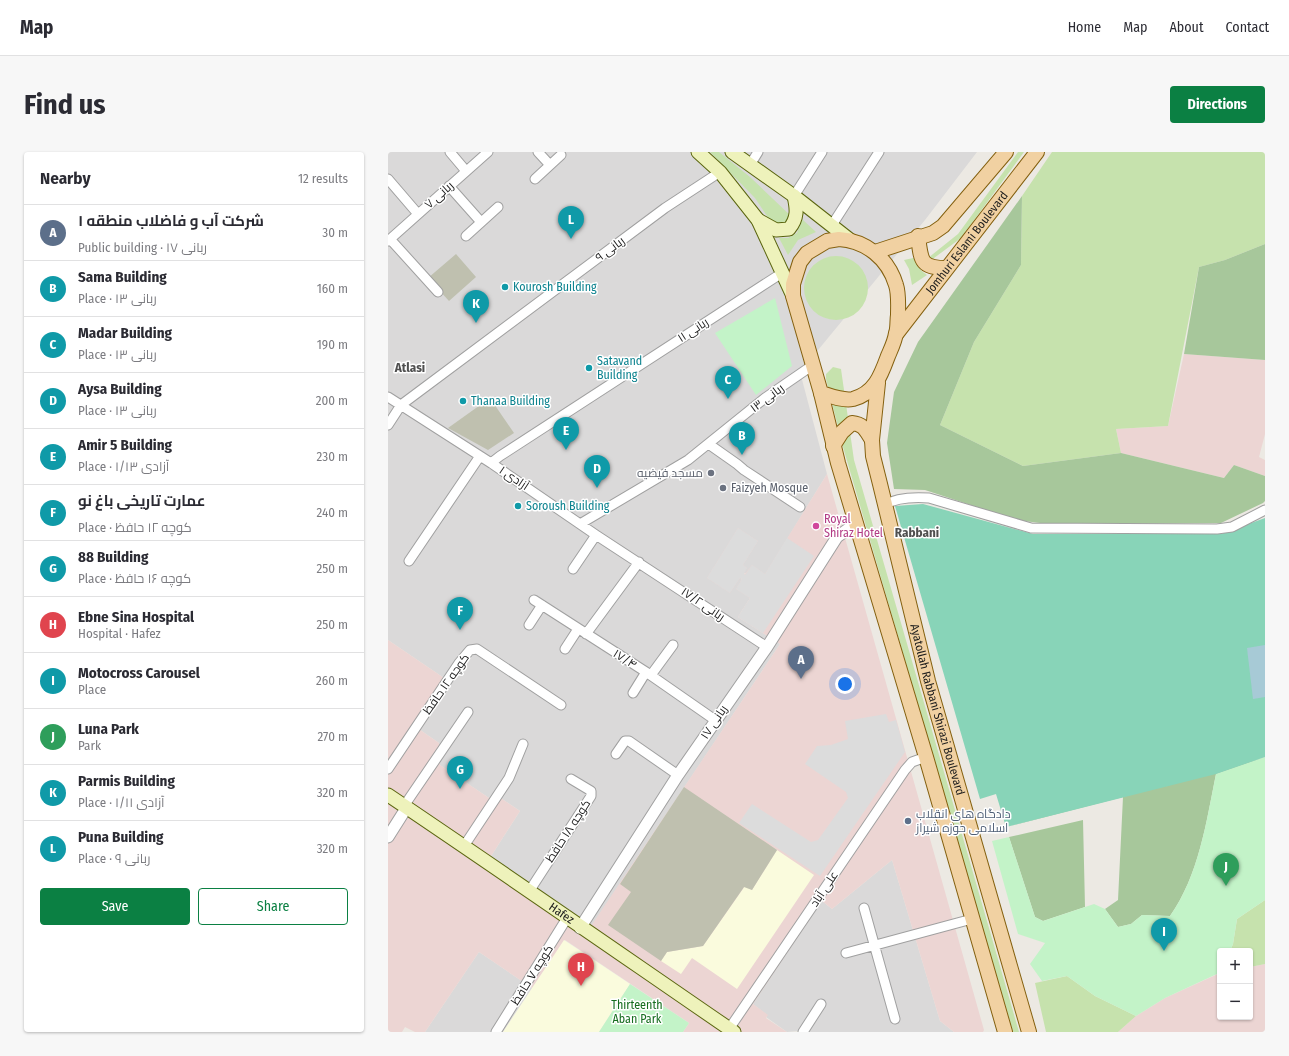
<!DOCTYPE html>
<meta charset="utf-8">
<style>
body{margin:0;font-family:"Fira Sans Condensed",Cairo,sans-serif;background:#f7f7f7;color:#2b2b33}
.controls{position:absolute;right:12px;bottom:12px;display:grid;overflow:hidden;border-radius:4px;box-shadow:0 1px 3px #0004}
.controls button{width:36px;height:36px;display:grid;place-items:center;padding:0;border:0;border-bottom:1px solid #e1e1e2;background:#fff;color:#2b2b33;font:20px sans-serif}
.you{position:absolute;left:457px;top:532px;width:14px;height:14px;margin:-10px;border:3px solid #fff;border-radius:50%;background:#1a73e8;box-shadow:0 0 0 6px #1a73e833}
.badge{display:grid;place-items:center;width:26px;height:26px;border-radius:50%;background:#0b8043;color:#fff;font-size:13px;font-weight:700}
.pin{position:absolute;translate:-50% -33px;filter:drop-shadow(0 1px 2px #0008)}
.pin::after{content:'';position:absolute;top:21px;width:14px;height:12px;background:inherit;clip-path:polygon(0 0,100% 0,50% 100%)}
.list{margin:0;padding:0;list-style:none}
h2{display:flex;justify-content:space-between;align-items:center;height:52px;margin:0;padding:0 16px;font-size:17px}
h2 small{font-size:13px;font-weight:400;color:#7c7c81}
.list li{display:grid;grid-template-columns:26px 1fr auto;gap:12px;align-items:center;box-sizing:border-box;height:56px;padding:0 16px;border-top:1px solid #e1e1e2}
.list b{display:block;font-size:15px;white-space:nowrap}
.list p{margin:0;font-size:13px;white-space:nowrap;color:#7c7c81}
.list em{font-size:13px;font-style:normal;color:#7c7c81}
.actions{display:flex;gap:8px;padding:12px 16px}
.actions a{flex:1;padding:9px 0;border:1px solid #0b8043;border-radius:4px;text-align:center;font-size:14px;color:#0b8043}
.actions .main{background:#0b8043;color:#fff}
.map{position:relative;flex:none;width:877px;height:880px;overflow:hidden;border-radius:4px}
header{display:flex;align-items:center;gap:24px;box-sizing:border-box;height:56px;padding:0 20px;background:#fff;border-bottom:1px solid #e1e1e2}
header strong{font-size:19px}
nav{display:flex;gap:22px;margin-inline-start:auto;font-size:14px}
.intro{display:flex;align-items:center;justify-content:space-between;box-sizing:border-box;height:96px;padding:0 24px}
h1{margin:0;font-size:28px}
.button{padding:10px 18px;border-radius:4px;background:#0b8043;color:#fff;font-size:14px;font-weight:700}
main{display:flex;gap:24px;padding:0 24px}
aside{flex:1;background:#fff;border-radius:4px;box-shadow:0 1px 3px #0004}
.map>svg:first-child{display:block}
</style>
<header>
<strong>Map</strong>
<nav><a>Home</a><a>Map</a><a>About</a><a>Contact</a></nav>
</header>
<div class="intro"><h1>Find us</h1><a class="button">Directions</a></div>
<main>
<aside>
<h2>Nearby<small>12 results</small></h2>
<ul class="list">
<li><span class="badge" style="background:#5c6f8a">A</span><div><b>شرکت آب و فاضلاب منطقه ۱</b><p>Public building · ربانی ۱۷</p></div><em>30 m</em></li>
<li><span class="badge" style="background:#0f9aa8">B</span><div><b>Sama Building</b><p>Place · ربانی ۱۳</p></div><em>160 m</em></li>
<li><span class="badge" style="background:#0f9aa8">C</span><div><b>Madar Building</b><p>Place · ربانی ۱۳</p></div><em>190 m</em></li>
<li><span class="badge" style="background:#0f9aa8">D</span><div><b>Aysa Building</b><p>Place · ربانی ۱۳</p></div><em>200 m</em></li>
<li><span class="badge" style="background:#0f9aa8">E</span><div><b>Amir 5 Building</b><p>Place · آزادی ۱/۱۳</p></div><em>230 m</em></li>
<li><span class="badge" style="background:#0f9aa8">F</span><div><b>عمارت تاریخی باغ نو</b><p>Place · کوچه ۱۲ حافظ</p></div><em>240 m</em></li>
<li><span class="badge" style="background:#0f9aa8">G</span><div><b>88 Building</b><p>Place · کوچه ۱۶ حافظ</p></div><em>250 m</em></li>
<li><span class="badge" style="background:#e0444e">H</span><div><b>Ebne Sina Hospital</b><p>Hospital · Hafez</p></div><em>250 m</em></li>
<li><span class="badge" style="background:#0f9aa8">I</span><div><b>Motocross Carousel</b><p>Place</p></div><em>260 m</em></li>
<li><span class="badge" style="background:#2e9e5b">J</span><div><b>Luna Park</b><p>Park</p></div><em>270 m</em></li>
<li><span class="badge" style="background:#0f9aa8">K</span><div><b>Parmis Building</b><p>Place · آزادی ۱/۱۱</p></div><em>320 m</em></li>
<li><span class="badge" style="background:#0f9aa8">L</span><div><b>Puna Building</b><p>Place · ربانی ۹</p></div><em>320 m</em></li>
</ul>
<div class="actions"><a class="main">Save</a><a>Share</a></div>
</aside>
<div class="map">
<svg width="877" height="880" viewBox="0 0 877 880">
<rect width="100%" height="100%" fill="#ece9e3"/>
<path fill="#dad9d9" d="M0 0H589L537 68 412 220 439 322 377 423 356 421 350 376 353 426 362 446 350 465 392 492 199 781 98 712 132 659 111 645 107 650 52 613 51 591 25 573 56 526 0 488Z
M504 708 552 869 566 880H422L420 878 399 880 378 865 379 863 365 852 434 749 444 757Z
M91 800 144 836 115 880H37Z"/>
<path fill="#ecd5d3" d="M796 202 877 208V282L871 305 877 308V324L846 313 836 326 733 301 728 277 780 274Z
M439 322 596 878 595 880H566L552 869 504 708 444 757 434 749 365 852 380 863 378 866 399 880H295L301 871 177 788 144 836 91 800 37 880H27L17 875 14 880H0V488L56 526 25 573 51 591 52 613 107 650 111 645 132 659 98 712 199 780 392 492 350 465 362 446 348 437 354 427 352 426 342 441 319 426 350 376 370 389 355 413 359 416 356 421 357 422 364 413 377 422Z
M877 812V880H730L748 864 777 846 832 821V865H862V815Z"/>
<path fill="#fafbdd" d="M389 698 426 723 349 837 304 806 293 822 273 809 279 800 315 794 357 734 364 738Z
M176 788 242 832 211 880H115Z"/>
<path fill="#bfc0af" d="M68 102 88 125 61 149 40 126Z
M102 246 126 281 100 298 60 276Z
M296 635 389 698 364 738 356 735 315 794 279 800 273 809 220 773 243 740 232 732Z"/>
<path fill="#c6e2ad" d="M322 0H331L362 25 404 65 401 71 393 74 383 70 367 46Z
M630 0H636L573 86 542 109 540 106 570 82Z
M664 0H877V92L837 108 811 115 780 274 728 277 733 301 635 314 552 273 586 190 633 113 634 44Z
M414 67 428 80 410 88 400 103 391 86H400L409 81Z
M416 136a32 32 0 1 1 64 0a32 32 0 1 1-64 0Z
M530 105C529 114 531 118 539 123L524 133 521 117 516 108Z
M445 215 453 217 466 308 631 880H625L455 295 438 227V222Z
M877 748V812L862 815V799H842L845 792 849 767Z
M679 824 707 844 748 864 730 880H658L647 831Z"/>
<path fill="#a7c79b" d="M634 44 633 113 586 190 552 273 635 314 733 301 836 326 846 313 877 324V349L875 351 833 371 660 372 628 368 537 338 506 337 499 291 506 240 530 190Z
M877 92V208L796 202 811 115 837 108Z
M875 606 828 622C818 671 811 723 782 764L754 763 743 772 730 775 717 757 730 748 735 645 618 675Z
M695 668 697 755 655 769 647 765 621 685Z"/>
<path fill="#c3f3c8" d="M387 146 404 214 368 243 327 181Z
M877 605V748L849 767 845 792 842 799H832L831 821 777 846 748 864 707 844 679 824 654 829 642 812 657 791 630 782 604 689 621 685 647 765 655 769 706 752 717 757 730 775 743 772 754 763 782 764C811 723 818 671 828 622Z
M242 832 301 871 295 880H211Z"/>
<path fill="#88d4b8" d="M535 352 645 382H833L877 366V605L828 622 618 675 608 642 592 647 507 354Z"/>
<path fill="#dcdcdc" d="M350 376 370 389 355 413 359 416 356 421 357 423 364 413 377 422 399 386 426 404 375 481 350 465 362 446 348 437 354 427 352 426 342 441 319 426Z
M498 562 501 570 508 568 517 600 432 724 351 671 364 652 423 690 430 688 460 646 458 640 417 612 429 594 443 593 460 587 457 569Z"/>
<path fill="#a7cad6" d="M877 493V545L865 547 859 496Z"/>
<g fill="none" stroke-linecap="round" stroke-linejoin="round">
<defs>
<path id="minor" d="M62 0 78 19
M150 0 162 13
M362 13 370 0
M0 27 30 62
M147 27 173 3
M61 34 93 70
M406 44 434 0
M444 73 491 0
M78 84 110 55
M2 87 50 140
M0 89 100 0
M0 245 103 311 208 383 379 495
M0 273 13 253 277 56 332 20
M322 293 349 312 356 318 412 355
M103 311 112 304 394 121
M497 353C509 345 526 345 541 346L643 376 829 377 844 375 877 358
M192 372 300 308 377 246 425 213
M21 409 92 304
M185 417 208 383
M146 448 258 520 327 568
M141 473 154 453
M198 482 251 410
M177 497 190 477
M263 523 285 493
M245 541 258 520
M228 602 237 589H241L290 623
M0 617 71 511 82 498 89 497 173 553
M16 654 80 560
M76 694 121 626 135 592
M142 738 203 644V639L183 627
M476 756 507 867
M458 801 584 767
M341 877 517 618 524 610 538 605
M108 880 179 766
M415 880 433 852"/>
<path id="tertiary" d="M0 685 19 655
M192 776 290 623 379 495 449 385 467 372"/>
<g id="secondary">
<path d="M310 0 332 20 370 68 405 144"/>
<path d="M344 0 406 44 462 88"/>
<path d="M370 68 388 78 401 77C410 66 409 57 406 44"/>
<path id="s1" d="M0 643C116 721 231 801 346 880"/>
</g>
<g id="primary">
<path d="M530 84C533 108 532 116 558 116"/>
<path d="M451 87C478 89 500 106 508 133 511 142 510 154 510 163 509 169 510 176 508 181 507 189 503 197 500 204 493 223 487 241 465 247 455 249 443 244 433 241L405 144V132L412 110 419 101 439 89Z"/>
<path d="M487 100 545 81 555 74 618 0"/>
<path id="s2" d="M509 181 649 0"/>
<path id="s3" d="M490 231 484 288 485 304 492 332 540 529 641 880"/>
<path d="M433 241 450 311 538 605 617 880"/>
<path d="M445 294 454 280 464 271C476 272 478 279 484 288"/>
</g>
</defs>
<use href="#minor" stroke="#a0a0a0" stroke-width="11"/>
<use href="#tertiary" stroke="#a0a0a0" stroke-width="13"/>
<use href="#secondary" stroke="#5b6610" stroke-width="15"/>
<use href="#primary" stroke="#84600f" stroke-width="16"/>
<use href="#minor" stroke="#fff" stroke-width="9"/>
<use href="#tertiary" stroke="#fff" stroke-width="11"/>
<use href="#secondary" stroke="#eef2bb" stroke-width="13"/>
<use href="#primary" stroke="#f1d1a2" stroke-width="14"/>
</g>
<g fill="#0f9aa8" stroke="#fff" stroke-width="1.5">
<circle cx="117" cy="135" r="4"/>
<circle cx="201" cy="216" r="4"/>
<circle cx="75" cy="249" r="4"/>
<circle cx="130" cy="354" r="4"/>
</g>
<g fill="#6b7280" stroke="#fff" stroke-width="1.5">
<circle cx="323" cy="321" r="4"/>
<circle cx="335" cy="336" r="4"/>
</g>
<circle fill="#d1479c" stroke="#fff" stroke-width="1.5" cx="428" cy="374" r="4"/>
<circle fill="#5c6f8a" stroke="#fff" stroke-width="1.5" cx="520" cy="669" r="4"/>
<g text-anchor="middle" dominant-baseline="central" stroke-width="3" stroke-linejoin="round" paint-order="stroke">
<g font-size="12" fill="#1c1c1c" stroke="#fff">
<text transform="translate(51 43) rotate(-42)">ربانی ۷</text>
<text stroke="none"><textPath href="#s2" startOffset="114">Jomhuri Eslami Boulevard</textPath></text>
<text transform="translate(222 97) rotate(-37)">ربانی ۹</text>
<text transform="translate(305 178) rotate(-33)">ربانی ۱۱</text>
<text transform="translate(379 246) rotate(-37)">ربانی ۱۳</text>
<text transform="translate(126 326) rotate(34)">آزادی ۱</text>
<text transform="translate(315 452) rotate(34)">ربانی ۱۷/۲</text>
<text transform="translate(237 507) rotate(32)">۱۷/۴</text>
<text transform="translate(58 532) rotate(-55)">کوچه ۱۲ حافظ</text>
<text stroke="none"><textPath href="#s3" startOffset="335">Ayatollah Rabbani Shirazi Boulevard</textPath></text>
<text transform="translate(326 570) rotate(-56)">ربانی ۱۷</text>
<text transform="translate(180 679) rotate(-57)">کوچه ۱۸ حافظ</text>
<text transform="translate(436 737) rotate(-56)">علی آباد</text>
<text stroke="none"><textPath href="#s1" startOffset="210">Hafez</textPath></text>
<text transform="translate(144 823) rotate(-58)">کوچه ۷ حافظ</text>
</g>
<g font-size="12" fill="#0d838f" stroke="#fff" text-anchor="start">
<text x="125" y="135">Kourosh Building</text>
<text x="209" y="209">Satavand<tspan x="209" dy="14">Building</tspan></text>
<text x="83" y="249">Thanaa Building</text>
<text x="138" y="354">Soroush Building</text>
</g>
<g font-size="12" fill="#5b616d" stroke="#fff" text-anchor="end">
<text x="315" y="321">مسجد فیضیه</text>
<text x="343" y="336" text-anchor="start">Faizyeh Mosque</text>
</g>
<g font-size="12" fill="#b23c85" stroke="#fff" text-anchor="start">
<text x="436" y="367">Royal<tspan x="436" dy="14">Shiraz Hotel</tspan></text>
</g>
<g font-size="12" fill="#4e5e75" stroke="#fff" text-anchor="start">
<text x="528" y="662">دادگاه های انقلاب<tspan x="528" dy="14">اسلامی حوزه شیراز</tspan></text>
</g>
<g font-size="12" fill="#166d1f" stroke="#fff">
<text x="249" y="853">Thirteenth<tspan x="249" dy="14">Aban Park</tspan></text>
</g>
<g font-size="13" font-weight="bold" fill="#4f4f4f" stroke="#fff">
<text x="22" y="215">Atlasi</text>
<text x="529" y="380">Rabbani</text>
</g>
</g>
</svg>
<div class="controls">
<button>+</button>
<button>−</button>
</div>
<div class="you"></div>
<div class="pin badge" style="left:413px;top:527px;background:#5c6f8a">A</div>
<div class="pin badge" style="left:354px;top:303px;background:#0f9aa8">B</div>
<div class="pin badge" style="left:340px;top:247px;background:#0f9aa8">C</div>
<div class="pin badge" style="left:209px;top:336px;background:#0f9aa8">D</div>
<div class="pin badge" style="left:178px;top:298px;background:#0f9aa8">E</div>
<div class="pin badge" style="left:72px;top:478px;background:#0f9aa8">F</div>
<div class="pin badge" style="left:72px;top:637px;background:#0f9aa8">G</div>
<div class="pin badge" style="left:193px;top:834px;background:#e0444e">H</div>
<div class="pin badge" style="left:776px;top:799px;background:#0f9aa8">I</div>
<div class="pin badge" style="left:838px;top:734px;background:#2e9e5b">J</div>
<div class="pin badge" style="left:88px;top:171px;background:#0f9aa8">K</div>
<div class="pin badge" style="left:183px;top:87px;background:#0f9aa8">L</div>
</div>
</main>
